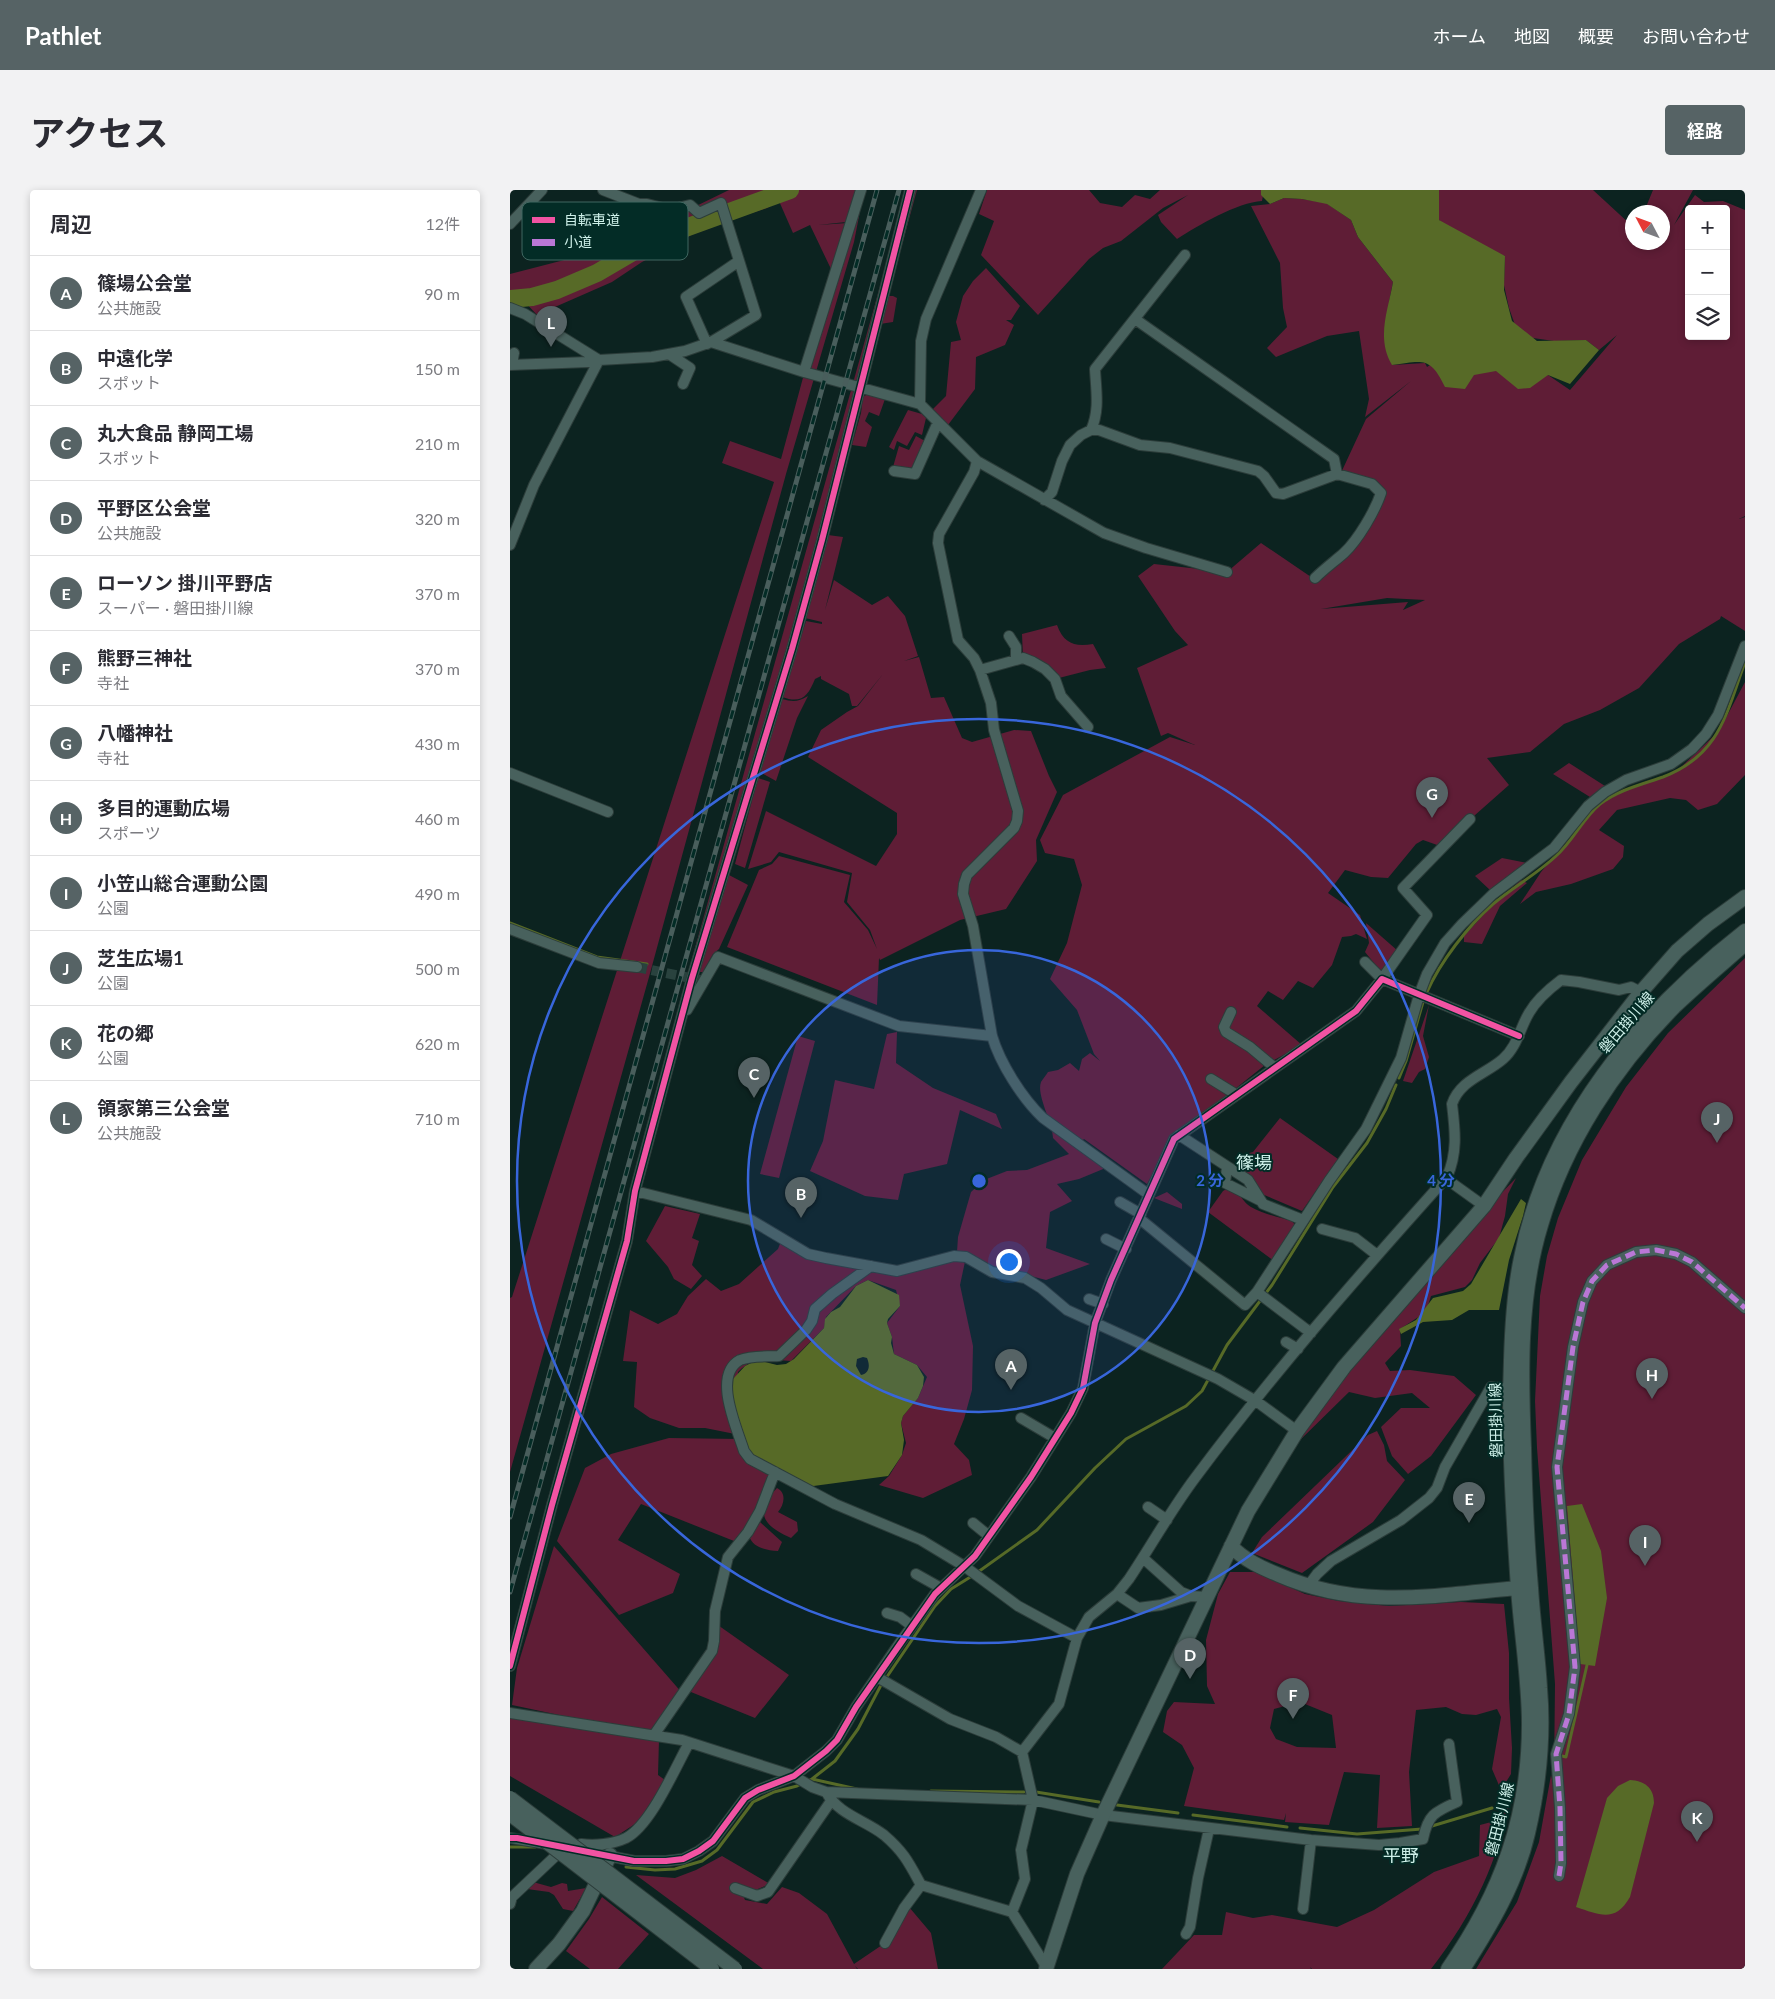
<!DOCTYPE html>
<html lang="ja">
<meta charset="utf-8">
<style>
body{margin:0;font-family:Lato,"Noto Sans JP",sans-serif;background:#f2f2f3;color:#2b2b33}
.controls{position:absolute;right:15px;top:15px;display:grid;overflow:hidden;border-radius:5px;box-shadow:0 2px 8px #0003}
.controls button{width:45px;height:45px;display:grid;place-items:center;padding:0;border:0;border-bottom:1px solid #e1e1e2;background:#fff;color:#2b2b33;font:25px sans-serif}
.compass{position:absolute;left:1115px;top:15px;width:45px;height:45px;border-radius:50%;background:#fff;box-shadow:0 2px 8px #0003;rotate:311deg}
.you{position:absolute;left:498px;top:1071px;width:18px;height:18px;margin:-12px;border:4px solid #fff;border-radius:50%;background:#1a73e8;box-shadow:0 0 0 8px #1a73e833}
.badge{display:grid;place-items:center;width:32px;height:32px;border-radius:50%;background:#566365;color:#fff;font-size:16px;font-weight:700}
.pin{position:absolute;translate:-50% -41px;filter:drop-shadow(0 1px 2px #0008)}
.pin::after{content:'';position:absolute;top:26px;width:18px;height:15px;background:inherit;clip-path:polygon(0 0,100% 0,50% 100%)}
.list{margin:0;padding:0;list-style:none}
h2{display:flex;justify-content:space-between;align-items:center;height:65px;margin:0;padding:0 20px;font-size:21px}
h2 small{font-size:16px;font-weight:400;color:#7c7c81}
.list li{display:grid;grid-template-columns:32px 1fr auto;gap:15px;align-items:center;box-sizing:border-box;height:75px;padding:0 20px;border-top:1px solid #e1e1e2}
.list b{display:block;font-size:19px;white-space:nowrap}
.list p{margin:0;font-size:16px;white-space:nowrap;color:#7c7c81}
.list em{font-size:16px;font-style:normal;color:#7c7c81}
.icon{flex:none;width:28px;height:28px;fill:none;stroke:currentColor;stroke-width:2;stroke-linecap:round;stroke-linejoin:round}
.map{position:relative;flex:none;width:1235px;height:1779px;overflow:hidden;border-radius:5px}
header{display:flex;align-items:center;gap:30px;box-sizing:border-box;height:70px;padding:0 25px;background:#566365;color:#fff}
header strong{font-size:24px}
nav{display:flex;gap:28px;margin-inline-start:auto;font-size:18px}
.intro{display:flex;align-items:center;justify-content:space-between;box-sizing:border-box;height:120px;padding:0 30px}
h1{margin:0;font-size:35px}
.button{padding:12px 22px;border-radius:5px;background:#566365;color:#fff;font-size:18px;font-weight:700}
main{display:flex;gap:30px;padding:0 30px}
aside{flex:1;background:#fff;border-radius:5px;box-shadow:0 2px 8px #0003}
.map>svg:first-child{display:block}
</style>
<header>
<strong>Pathlet</strong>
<nav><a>ホーム</a><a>地図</a><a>概要</a><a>お問い合わせ</a></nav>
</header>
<div class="intro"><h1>アクセス</h1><a class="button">経路</a></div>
<main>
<aside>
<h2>周辺<small>12件</small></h2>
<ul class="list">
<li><span class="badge">A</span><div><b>篠場公会堂</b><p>公共施設</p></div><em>90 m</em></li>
<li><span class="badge">B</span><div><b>中遠化学</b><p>スポット</p></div><em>150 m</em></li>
<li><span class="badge">C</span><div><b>丸大食品 静岡工場</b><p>スポット</p></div><em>210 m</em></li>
<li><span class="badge">D</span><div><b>平野区公会堂</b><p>公共施設</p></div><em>320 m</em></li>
<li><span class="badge">E</span><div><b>ローソン 掛川平野店</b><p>スーパー · 磐田掛川線</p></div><em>370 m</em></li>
<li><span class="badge">F</span><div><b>熊野三神社</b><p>寺社</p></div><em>370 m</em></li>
<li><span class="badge">G</span><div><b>八幡神社</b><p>寺社</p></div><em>430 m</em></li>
<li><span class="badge">H</span><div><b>多目的運動広場</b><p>スポーツ</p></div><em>460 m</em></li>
<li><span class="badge">I</span><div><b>小笠山総合運動公園</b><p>公園</p></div><em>490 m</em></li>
<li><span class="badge">J</span><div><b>芝生広場1</b><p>公園</p></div><em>500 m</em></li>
<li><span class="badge">K</span><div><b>花の郷</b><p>公園</p></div><em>620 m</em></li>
<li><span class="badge">L</span><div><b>領家第三公会堂</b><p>公共施設</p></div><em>710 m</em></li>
</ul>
</aside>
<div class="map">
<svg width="1235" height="1779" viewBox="0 0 1235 1779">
<rect width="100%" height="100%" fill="#0c2320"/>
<path fill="#5f1d36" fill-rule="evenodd" d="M219 0H349L336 32 308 35 338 33 321 79 300 35 283 43 269 11 257 18 191 39 161 57 132 72 102 92 29 124 27 125 16 113 0 114V84L62 68 93 43 115 21 125 40 180 19Z
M397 0H407L378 106H383L387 108 383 132 370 134 294 409 221 652 178 783Z
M477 0H579L590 13 612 17 625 5 640 9 650 0H754L752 11C728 12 687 36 667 49L651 32 648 25 678 5 653 18 611 51 593 58 579 69 528 125 471 65 484 31 469 24Z
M929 0H1083L1121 35 1122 34V52H1152L1153 41H1160L1153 39 1152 22H1132L1136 17 1143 0H1183L1164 35 1185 5 1194 12 1213 11 1235 20V326L1229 329 1235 327V441L1211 426 1210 429 1169 454 1129 498 1090 520 1054 534 1020 562 977 568 999 595 930 656 913 650 906 654 878 688 861 687 835 680 818 703 850 725 857 749 846 744 841 746 832 747 822 775 803 798 788 791 773 810 758 801 747 816 792 855 755 875 662 949 637 994 574 949 569 954 598 977 569 989 547 994 562 1011 540 1022 536 1058 580 1074 536 1090 485 1077 447 1062 448 1047 461 1002 474 990 497 981 517 980 559 964 543 948C543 933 526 905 531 892 533 889 536 885 538 882L548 880 560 873 569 881 572 869 580 863 590 871 584 864 567 820 540 789 557 753 572 695 564 669 535 663 530 650 553 605 660 547 685 555 658 543 651 546 627 478 678 455 665 441 628 386 644 374 717 382 751 353 804 389 836 360 871 303 830 285 856 229 901 191 855 227 859 209 849 141 817 146 766 167 757 158 777 137 773 118 770 73 741 16 760 14 774 8 792 9 816 13 841 30 848 47 883 92 879 112 882 175 915 173 917 177 920 175 1038 185 1060 200 1107 145 1089 160 1076 150 1044 151 1009 146 999 118 994 95 995 66 957 55 929 30ZM1179 19H1216V146H1179ZM877 408 915 410 893 420 898 412 811 419Z
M352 11 344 52 276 284 139 787 0 1282V1108L2 1107 264 292 212 273 220 251 271 269 294 184Z
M476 78 510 116 501 130H496L504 135 495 155 466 167 465 199 435 239 419 223 436 206 441 152 451 150 446 132 453 106 463 91Z
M359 203 375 209 369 226 359 222 355 231 362 237 356 257 342 255 351 223 353 207Z
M398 220 412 224 416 228 412 245 405 242 397 256 387 251 384 260 379 257Z
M406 246 415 251 403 282 383 277 389 256 399 260Z
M318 345 333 347 315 420 324 390 362 415 378 406 395 426 408 466 394 471 409 467 421 508 434 507 452 548 462 552 504 540 521 541 539 586 547 602 526 650 527 671 496 719 450 730 370 770 369 768 367 815 217 757 249 680 262 674 269 666 340 685 334 712 358 740 367 759 360 740 337 712 342 683 269 662 261 672 238 679 256 621 366 676 387 644V623L298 567 311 540 337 522 348 516 373 484 347 516H342L339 504 311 489V486L305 489C298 506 292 514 272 507L296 431 312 434V432L295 428Z
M547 435C554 454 565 457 583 454L596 478 580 480 545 489 513 468 512 444Z
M1235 492V585L1207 614 1188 620 1176 610 1160 608 1107 620 1089 640 1114 656 1113 667 1103 679 1061 694 1026 702 1010 714 1031 682 1090 614 1110 603 1168 580 1209 541Z
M298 506 287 528 266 591 250 582 272 509C283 512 288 512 298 506Z
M1059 573 1095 596 1080 607 1043 584Z
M248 588 260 592 235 678 225 674Z
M992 668 1017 673 980 700 965 686Z
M219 685 238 695 209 759 203 764 193 782H188Z
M1011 690 1017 693 990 716 972 754 954 752V746L977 721Z
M856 733 888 761 872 783 855 762 859 753Z
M1235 768V1779H966L1007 1712 1029 1652 1041 1585 1042 1589 1044 1581 1045 1494 1027 1258 1025 1211 1030 1106 1037 1066 1048 1028 1072 970 1116 897 1158 843Z
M919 815 913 846 919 867 915 879 909 882 902 893 893 891Z
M387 842 386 873 423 898 486 924 492 939 450 920 437 974 394 984 388 1010 355 1006 300 981 313 951 325 890 364 899 377 844Z
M288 846 305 851 269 988 250 984Z
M770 928 828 969 792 1021 740 999 730 971 732 965 743 962Z
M1006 988 998 1004 995 1026 989 1048 970 1073 962 1090 955 1097 921 1106 916 1122 890 1139 891 1156 875 1173 880 1181 900 1180 944 1186 966 1205 921 1266 898 1284 882 1266 871 1237 891 1218H920L902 1203 865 1208 839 1202 785 1255 828 1194 969 1033 985 1010Z
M718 998C730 1000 731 1011 741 1017 753 1024 769 1027 782 1031L785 1035 764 1071 698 1022 713 1001Z
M657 1002 672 1014V1019L644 1008Z
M155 1016 190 1024 182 1048 189 1051 182 1075 192 1086 181 1099 164 1089 158 1077 136 1051Z
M271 1051 298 1065 370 1079 456 1067 450 1095 463 1156 462 1200 454 1229 444 1254 459 1270 462 1285 413 1308 369 1295 379 1286 392 1265 396 1253 391 1233 393 1226 408 1208 417 1187 407 1175 384 1164 382 1147 377 1133 390 1116 386 1100 358 1090 346 1096 316 1127 314 1138 281 1171C258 1170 245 1165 228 1182L225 1244 195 1238H169L140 1228 124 1217 127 1172 113 1171 120 1120 148 1134 167 1124 178 1106 196 1089 211 1101 229 1094 268 1059Z
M867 1241 874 1255 877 1271 895 1290 863 1332 792 1383 742 1363 752 1347 858 1245Z
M159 1248 230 1249 261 1280 244 1331 224 1351 131 1314 108 1350 170 1384 163 1403 109 1425 47 1351 75 1278 101 1264Z
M267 1298C277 1303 274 1315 268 1322L287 1332 288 1341 281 1348C254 1336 243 1323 267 1298Z
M250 1332 272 1352 268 1361C256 1360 243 1358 239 1346Z
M44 1356 173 1504 148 1546 2 1515 7 1478Z
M720 1382H746L795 1404 829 1411 879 1416 951 1412 994 1414 999 1463V1508L1002 1558 1001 1584 991 1600 982 1579 991 1527 987 1519 966 1525 952 1524 936 1517 906 1520 899 1582 902 1636 867 1638 870 1585 834 1582 819 1635 775 1632 776 1623 774 1630 674 1616 684 1578 672 1555 653 1542 657 1521 664 1512 705 1514 697 1496 696 1450 708 1404ZM790 1512 822 1525 826 1558 787 1557 766 1549 760 1538 764 1519Z
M205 1433 279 1485 245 1528 176 1500 201 1461Z
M0 1528 149 1550 148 1585 155 1590 128 1632 105 1647 0 1586Z
M1002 1601C988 1672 965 1722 921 1779H802L800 1777 801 1779H652L684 1745H712L716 1722 743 1728 762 1725 827 1737 864 1720 924 1682 969 1666 970 1635 985 1631Z
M212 1666 260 1694 233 1705 235 1710 257 1714 272 1697 289 1703 317 1724 344 1774 375 1753 399 1717 421 1743 428 1779H348L345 1776 347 1779H253L126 1685 165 1688 186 1680Z
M23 1692 41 1697 52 1693 57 1694 58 1701 76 1698 63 1721 53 1719 44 1705 39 1702 17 1699Z
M92 1707 139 1744 108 1779H80L56 1761 79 1729Z"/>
<path fill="#576a27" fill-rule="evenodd" d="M751 0H929V30L995 66 994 100 1002 131 1027 151 1076 150 1089 160 1060 194 1038 185 1020 198 1008 199 986 181 964 185 955 199 935 197C920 166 913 171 882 175 866 148 878 121 883 92L848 47 841 30 817 14 792 9 774 8 760 14 751 5Z
M1011 1009 1016 1013 1013 1026 999 1070 989 1120H959L942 1130 913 1132 891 1144 889 1139 906 1130 923 1108 953 1101 961 1094Z
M358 1090 389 1105 390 1116 378 1129 377 1133 382 1147 381 1153 384 1164 407 1175 414 1187 413 1196 408 1208 393 1226 391 1233 394 1250 392 1265 378 1286 296 1297 244 1268 235 1258 222 1204 223 1189 235 1176 247 1170 267 1175 276 1174 284 1169 314 1138 315 1129 321 1122 330 1117 346 1096ZM353 1167 357 1168C360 1175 360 1183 351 1185L346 1176 347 1169Z
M1072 1314 1091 1361 1097 1408 1085 1476 1070 1474 1057 1316Z
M1120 1590C1134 1591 1144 1597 1144 1613L1120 1707C1105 1733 1090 1725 1066 1717L1097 1608 1108 1596Z"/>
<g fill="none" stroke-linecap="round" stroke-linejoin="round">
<path stroke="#576a27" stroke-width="3" d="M0 733 87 767 137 774
M917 802C930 772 958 736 983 714 1003 697 1027 684 1046 666 1063 651 1073 628 1090 614 1108 600 1133 594 1153 587 1210 565 1216 524 1235 472
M889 888 896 871 913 812
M468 1382 527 1340 585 1278 616 1249 676 1216 692 1201 717 1155 762 1095 823 997 857 953 876 919 886 895
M1052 1566 1056 1567 1077 1475
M302 1589 347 1599
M421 1601 514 1602
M526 1602 589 1612
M607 1615 668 1623
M683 1625 777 1637
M922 1636 982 1618
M790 1638 847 1644 912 1639
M0 1657H25
M116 1677 145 1680 165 1679 192 1671 207 1660 243 1612 264 1602 287 1596 302 1589 325 1571 348 1539 370 1497 425 1416 441 1399 462 1386"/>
<path stroke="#576a27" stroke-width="18" d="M0 109 22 107 47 100 87 83 145 49 280 0"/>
<path stroke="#29423e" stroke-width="10" stroke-dasharray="10 5" stroke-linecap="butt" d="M127 777 195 791"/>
<defs>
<path id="street" d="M93 0 129 14H137L160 20 180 15 189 23 211 13 246 125 201 152
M0 34 32 0
M0 118 15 124 89 170 142 167 175 161 201 152 294 182 410 214 467 271 464 282 429 344 428 353 448 450 464 468 470 480 481 513 484 540 508 621 507 631 504 638 457 685 454 694 453 704 463 736 482 846C490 873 512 908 533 928L638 1004
M625 129 824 269 827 284
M197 154 176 107 229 71
M159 164 180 178 173 194
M2 174 4 163
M0 175 78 172 89 170
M294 182 351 0
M410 214 411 151 416 129 471 0
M581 240C590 220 586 200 585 179L675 65
M467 271 594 343 636 358 717 382
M384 281 405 284 428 232
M534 310 542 302 552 271 560 255 571 245 581 240H589L630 255 660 258 748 281 754 286 766 303 773 304 827 284 862 294 871 303C865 321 848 350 834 363 825 371 814 379 805 388
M0 355 24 295 89 170
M499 446 506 457V470
M470 480 513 468 523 472 535 479 545 489 551 506 578 537
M0 583 98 622
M0 739 89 773 127 777
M855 772 872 789 917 725 893 698 960 629
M177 820 208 767 389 836 482 846
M721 822 714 837 716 842 740 857 765 878
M701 889 727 905
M669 945 738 990 753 1014 793 1030
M717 977 715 993 751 1011
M125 1001 241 1030 298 1064 316 1068 387 1081 444 1066 456 1067 482 1082 515 1088 531 1098 557 1120 708 1189 746 1211 787 1241
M610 1012 631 1024
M974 1016 942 993 937 987C948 962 945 940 942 914 950 890 976 884 993 869 1007 857 1010 838 1019 823 1027 809 1039 799 1051 790L1069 792 1109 800 1121 797 1131 802
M630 1029 735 1115 747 1102 819 991 856 939 891 868 909 805 917 784 935 753 952 734 983 704 1044 658 1078 616 1095 602 1116 590 1161 574 1182 559 1196 544 1208 525 1235 456
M812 1039 845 1048 867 1065
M596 1049 616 1059
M361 1076 322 1104 305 1119 302 1131 296 1140 269 1166C256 1167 242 1165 230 1170 202 1185 227 1238 234 1261L240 1269 325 1314 411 1350 454 1376 508 1416 567 1448
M747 1102 801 1143
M579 1109 593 1114
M776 1152 788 1159
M511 1228 545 1248
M638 1317 657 1330
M463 1333 479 1346
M633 1368 671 1402 681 1406
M406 1384 431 1398
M798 1396 807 1384 821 1371 891 1330 919 1308 927 1298 935 1277 981 1197 1000 1199
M607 1404 628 1418 651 1415 681 1406 697 1407
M377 1423 390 1427 402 1436
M0 1476 42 1315 117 1051 125 1001 182 788 282 459 312 350 400 0
M367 1487 440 1529 486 1547 512 1562
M0 1523 172 1550 284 1586 302 1597 316 1602 523 1610 593 1625 801 1650 869 1655 890 1653 913 1649C918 1625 924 1622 947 1612L939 1554
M144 1545 202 1461 204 1451 205 1421 218 1367 238 1342 250 1321 265 1282
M316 1602C329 1625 355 1630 374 1645 394 1662 399 1673 411 1695L502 1722
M0 1648 37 1654
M71 1654C85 1656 103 1654 116 1648 141 1635 165 1578 179 1553
M69 1660 124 1671H156L173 1669 189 1661 203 1651 235 1608 248 1600 284 1586 316 1561 327 1550 346 1517 387 1457 425 1404 465 1366 521 1287 561 1223 573 1198 585 1133 601 1090 664 949 846 821 872 789 1009 846
M1049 1686 1051 1673 1050 1618 1046 1564 1059 1524 1065 1477 1047 1277 1063 1157 1073 1112 1082 1091 1097 1075 1126 1062 1146 1060 1166 1064 1182 1072 1235 1118
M225 1698 247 1706 258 1702 321 1611
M0 1714 2 1707 54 1658
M793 1719 801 1650
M676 1744 680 1737 688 1688 699 1639
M375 1753 394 1718 411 1695
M537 1778 502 1722 515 1689 511 1660 523 1610 512 1562 549 1514 567 1448 579 1427 607 1404 619 1389C641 1356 661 1320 685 1288 763 1183 850 1084 937 987"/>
<path id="secondary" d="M721 1356C734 1370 752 1378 769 1385 854 1422 930 1404 1018 1397
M26 1779 49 1754 73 1721 100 1665
M536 1779 567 1684 593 1625 738 1321 787 1241 834 1177 974 1016 1006 968 1061 892 1131 802 1167 761 1198 734 1235 707
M938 1779C991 1703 1019 1627 1019 1534 1019 1489 1011 1443 1008 1398 1003 1322 998 1246 1001 1170 1002 1136 1004 1101 1011 1068 1037 933 1130 823 1235 741
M953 1779C980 1737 1007 1692 1018 1643 1029 1596 1034 1546 1030 1498 1028 1465 1023 1431 1021 1398 1017 1351 1015 1304 1014 1258 1011 1184 1009 1107 1031 1035 1055 953 1104 878 1164 817 1187 795 1211 775 1235 754"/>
</defs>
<use href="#street" stroke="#2c3d3a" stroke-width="12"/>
<use href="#secondary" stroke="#2c3d3a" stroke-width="16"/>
<use href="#street" stroke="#48615d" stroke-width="10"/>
<use href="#secondary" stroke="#48615d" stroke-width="14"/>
<defs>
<path id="rail" d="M0 1327 367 0
M0 1402 389 0"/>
</defs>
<use href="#rail" stroke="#495e5c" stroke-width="5"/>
<use href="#rail" stroke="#032c26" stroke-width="3" stroke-dasharray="9" stroke-linecap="butt"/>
<defs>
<path id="secondary-bridge" d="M0 1608 225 1779
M0 1624 202 1779"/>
</defs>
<use href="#secondary-bridge" stroke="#2c3d3a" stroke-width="16" stroke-linecap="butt"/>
<use href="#secondary-bridge" stroke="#48615d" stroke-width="14"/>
<path stroke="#ba77d6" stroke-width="5" stroke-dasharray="10 5" stroke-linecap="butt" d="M1049 1686 1051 1673 1050 1618 1046 1564 1059 1524 1065 1477 1047 1277 1063 1157 1073 1112 1082 1091 1097 1075 1126 1062 1146 1060 1166 1064 1182 1072 1235 1118"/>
<defs>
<path id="cycleway" d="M0 1476 42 1315 117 1051 125 1001 182 788 282 459 312 350 400 0
M0 1648H7L124 1671H156L173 1669 189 1661 203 1651 235 1608 248 1600 284 1586 316 1561 327 1550 346 1517 425 1404 465 1366 521 1287 561 1223 573 1198 585 1133 601 1090 664 949 846 821 872 789 1009 846"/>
</defs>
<use href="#cycleway" stroke="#032c26" stroke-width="9"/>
<use href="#cycleway" stroke="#f153a3" stroke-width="6"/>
</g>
<circle cx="469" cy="991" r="231" fill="#3866db" fill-opacity=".12"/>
<g fill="none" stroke="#3866db" stroke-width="2.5">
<circle cx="469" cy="991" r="231"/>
<circle cx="469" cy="991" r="462"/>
</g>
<g text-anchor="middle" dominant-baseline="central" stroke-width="4" stroke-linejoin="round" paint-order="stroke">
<g font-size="15" fill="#cef0e9" stroke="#032c26">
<text transform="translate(1116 832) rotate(-49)">磐田掛川線</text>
<text transform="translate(985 1230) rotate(-91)">磐田掛川線</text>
<text transform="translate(989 1629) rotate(-76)">磐田掛川線</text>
</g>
<g font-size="18" fill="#cef0e9" stroke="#032c26">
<text x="744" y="972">篠場</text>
<text x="891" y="1665">平野</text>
</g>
</g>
<rect x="12" y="12" width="166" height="58" rx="8" fill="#032c26" stroke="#406760" stroke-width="1"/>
<rect x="22" y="27" width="23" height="6" fill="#f153a3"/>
<rect x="22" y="49" width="23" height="7" fill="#ba77d6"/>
<g font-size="14" fill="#cef0e9">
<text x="54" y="35">自転車道</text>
<text x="54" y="57">小道</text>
</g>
<circle cx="469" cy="991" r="8" fill="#3866db" stroke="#032c26" stroke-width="2.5"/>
<g font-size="15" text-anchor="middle" font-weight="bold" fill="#3866db" stroke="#032c26" stroke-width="4" stroke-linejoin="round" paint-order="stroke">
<text x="700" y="996">2 分</text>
<text x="931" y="996">4 分</text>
</g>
</svg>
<div class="controls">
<button>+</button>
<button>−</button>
<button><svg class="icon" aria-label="layers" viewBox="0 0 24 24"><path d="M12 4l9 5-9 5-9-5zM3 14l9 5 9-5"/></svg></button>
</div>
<svg class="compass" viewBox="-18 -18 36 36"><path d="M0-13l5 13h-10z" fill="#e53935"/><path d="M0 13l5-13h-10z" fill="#7c7c81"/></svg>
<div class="you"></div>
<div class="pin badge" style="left:501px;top:1200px">A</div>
<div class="pin badge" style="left:291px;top:1028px">B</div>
<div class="pin badge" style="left:244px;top:908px">C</div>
<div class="pin badge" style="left:680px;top:1489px">D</div>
<div class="pin badge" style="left:959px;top:1333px">E</div>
<div class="pin badge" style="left:783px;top:1529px">F</div>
<div class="pin badge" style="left:922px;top:628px">G</div>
<div class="pin badge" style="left:1142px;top:1209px">H</div>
<div class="pin badge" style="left:1135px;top:1376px">I</div>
<div class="pin badge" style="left:1207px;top:953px">J</div>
<div class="pin badge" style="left:1187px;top:1652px">K</div>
<div class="pin badge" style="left:41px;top:157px">L</div>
</div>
</main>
